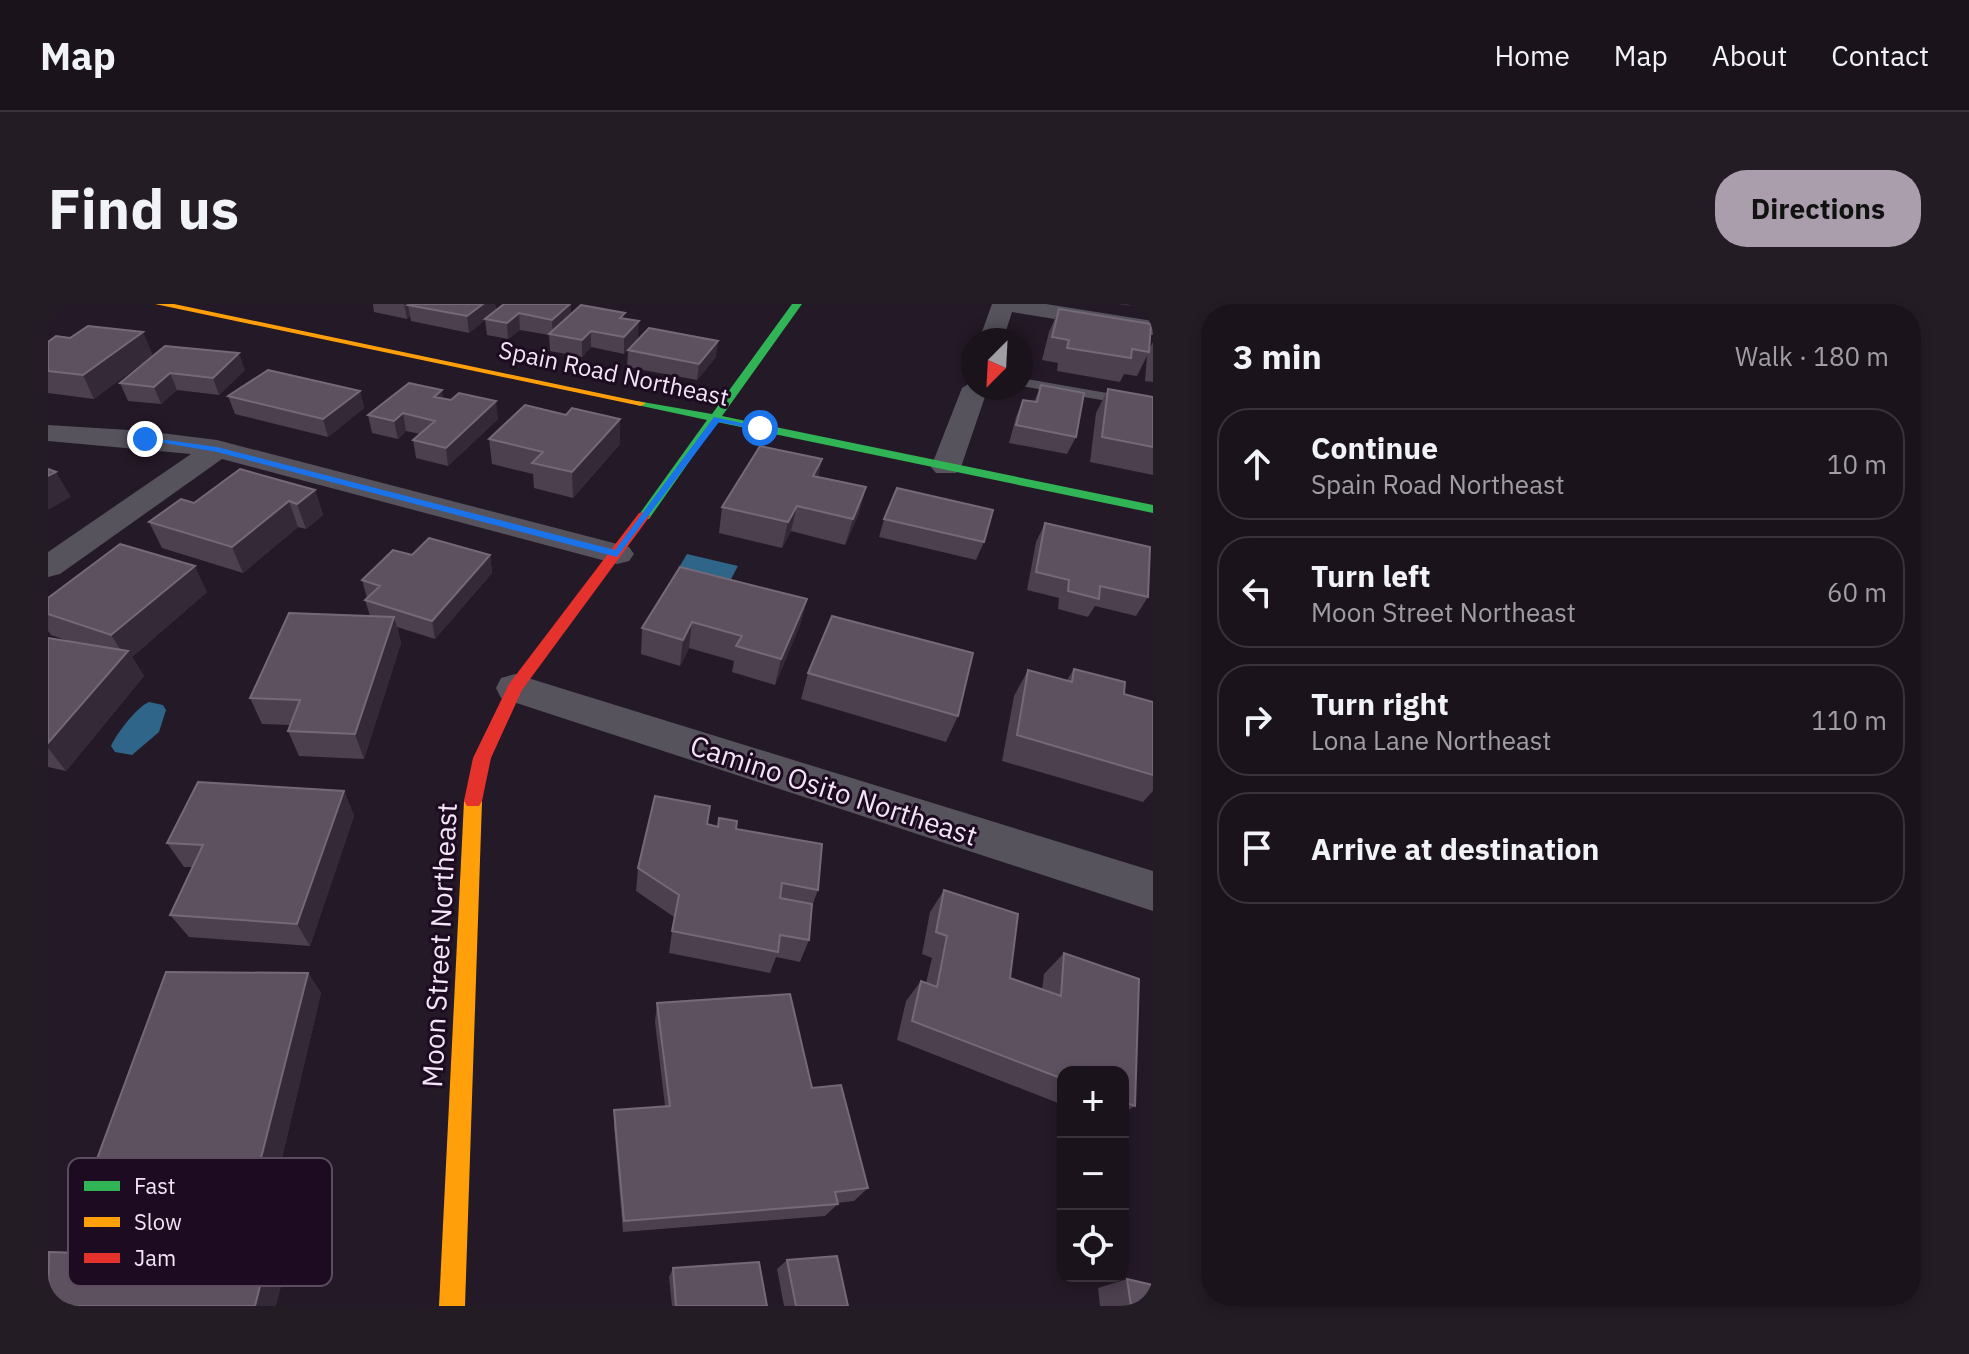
<!DOCTYPE html>
<meta charset="utf-8">
<style>
body{margin:0;font-family:"IBM Plex Sans",sans-serif;background:#241c25;color:#f1f3f6}
.controls{position:absolute;right:24px;bottom:24px;display:grid;overflow:hidden;border-radius:16px;box-shadow:0 4px 12px #0003}
.controls button{width:72px;height:72px;display:grid;place-items:center;padding:0;border:0;border-bottom:2px solid #39323b;background:#1b131c;color:#f1f3f6;font:40px sans-serif}
.compass{position:absolute;left:913px;top:24px;width:72px;height:72px;border-radius:50%;background:#1b131c;box-shadow:0 4px 12px #0003;rotate:204deg}
.stop{position:absolute;width:24px;height:24px;margin:-18px;border:6px solid #1a73e8;border-radius:50%;background:#fff}
.stop.end{background:#1a73e8;border-color:#fff;box-shadow:0 2px 8px #0008}
.list{margin:0;padding:0;list-style:none}
h2{display:flex;justify-content:space-between;align-items:center;height:104px;margin:0;padding:0 32px;font-size:34px}
h2 small{font-size:26px;font-weight:400;color:#a09ea3}
.list li{display:grid;grid-template-columns:52px 1fr auto;gap:24px;align-items:center;box-sizing:border-box;height:112px;margin:0 16px 16px;padding:0 16px;border:2px solid #39323b;border-radius:32px}
.list b{display:block;font-size:30px;white-space:nowrap}
.list p{margin:0;font-size:26px;white-space:nowrap;color:#a09ea3}
.list em{font-size:26px;font-style:normal;color:#a09ea3}
.icon{flex:none;width:44px;height:44px;fill:none;stroke:currentColor;stroke-width:2;stroke-linecap:round;stroke-linejoin:round}
.map{position:relative;flex:none;width:1105px;height:1002px;overflow:hidden;border-radius:32px}
header{display:flex;align-items:center;gap:48px;box-sizing:border-box;height:112px;padding:0 40px;background:#1b131c;border-bottom:2px solid #39323b}
header strong{font-size:38px}
nav{display:flex;gap:44px;margin-inline-start:auto;font-size:28px}
.intro{display:flex;align-items:center;justify-content:space-between;box-sizing:border-box;height:192px;padding:0 48px}
h1{margin:0;font-size:56px}
.button{padding:20px 36px;border-radius:32px;background:#aa9ead;color:#111;font-size:28px;font-weight:700}
main{display:flex;gap:48px;padding:0 48px}
aside{flex:1;background:#1b131c;border-radius:32px;box-shadow:0 4px 12px #0003}
.map>svg:first-child{display:block}
</style>
<header>
<strong>Map</strong>
<nav><a>Home</a><a>Map</a><a>About</a><a>Contact</a></nav>
</header>
<div class="intro"><h1>Find us</h1><a class="button">Directions</a></div>
<main>
<div class="map">
<svg width="1105" height="1002" viewBox="0 0 1105 1002">
<rect width="100%" height="100%" fill="#241926"/>
<path fill="#2e6589" d="M639 250 690 262 682 277 630 265Z
M101 398 115 401 118 406 111 428 84 451 67 448 63 442C69 429 89 403 101 398Z"/>
<g fill="none" stroke-linecap="round" stroke-linejoin="round">
<path fill="#56535c" fill-rule="evenodd" d="M973 74 1105 97V105L973 82Z"/>
<path fill="#56535c" fill-rule="evenodd" d="M944 0H998L1105 17V31L964 8 955 36H931Z
M925 77V84H940L913 163 908 169H888L883 163 914 84Z
M0 121 97 127 169 136 581 243 586 250 581 257 569 260 174 155 12 270 0 273V248L143 150 0 137Z
M467 370 1105 567V607L453 394 448 384 453 374Z"/>
<path fill="#30b455" fill-rule="evenodd" d="M744 0H754L674 112 1105 201V209L669 118 601 215H591L590 212 659 116 589 101V97L664 110Z"/>
<path fill="#ff9f0a" fill-rule="evenodd" d="M107 0H126L598 99 593 102Z
M425 490 431 492 434 497 417 1002H391L416 497 419 492Z"/>
<path fill="#e5322d" fill-rule="evenodd" d="M596 208 602 212 474 386 443 454 434 497 431 502H419L416 497 425 454 461 380 591 209Z"/>
</g>
<path fill="#4c3f4e" d="M325 0H447L448 6 523 0V10L577 15 590 34 576 50 543 43 534 53 502 47 501 31 472 26 460 35 439 31 437 16 421 29 363 17 362 12 359 15 326 8Z
M1071 0H1100L1098 4Z
M1011 5 1101 45 1105 38V78L1097 77 1099 52 1089 72 1076 70 1072 78 1009 67 1010 59 994 56 1001 28Z
M0 38 105 51 46 95 0 89Z
M117 42 197 66 171 91 129 86 113 100 80 97 72 79Z
M580 46 668 53 649 76 579 63Z
M993 81 1028 133 1019 150 961 139 968 113 975 96 986 98Z
M1060 85 1105 93V171L1042 158 1048 109Z
M312 87 316 104 280 133 187 110 180 92Z
M395 95 450 115 400 162 368 154 365 136 372 130 358 127 350 135 324 129 320 111Z
M441 135 572 140 525 194 486 184 485 170 444 160Z
M774 155 770 173 818 183 811 209 797 241 743 227 734 244 671 229 674 203Z
M267 186 275 211 258 225 250 223 195 269 114 244 101 218 146 199Z
M836 215 936 238 928 256 831 233Z
M997 219 1100 293 1088 312 1047 302 1040 313 1010 305 1011 294 979 286 988 238Z
M364 251H442L444 269 387 335 349 323 353 339 316 455 251 452 240 427 242 421 214 420 202 394 322 312 317 296 319 294 314 276Z
M159 288 84 353 96 372 18 467 0 463V334L23 338 3 331 0 327V294Z
M759 295 752 321 727 381 684 368 686 357 641 344 632 362 593 350 594 324Z
M1026 365 1076 390 1105 398V487L1095 498 954 457 966 392 980 366 1019 376Z
M760 369 910 412 898 438 753 395Z
M296 487 306 512 262 642 141 633 122 611 145 563H136L119 539Z
M659 520 688 525 770 586 764 602 761 636 752 658 728 653 722 669 621 649 626 613 588 587 590 564Z
M896 586 970 610 962 674 994 686 996 670 1016 649 1091 675 1087 802 1075 809V768H1015V801L849 736 858 697 873 677 878 679 884 654 874 650 882 608Z
M260 669 273 689 228 879 73 877 46 863Z
M609 699 764 784 820 884 806 897 789 899 790 900 777 912 575 928 566 822V806L617 802 607 718Z
M739 956 800 1002H736L729 965Z
M625 964 719 1002H624L621 973Z
M1079 975 1105 1002H1052L1050 984Z"/>
<path fill="#342936" d="M356 0H380L360 1 362 12 359 15Z
M435 0H447L448 7 421 29 419 12Z
M523 0V15L505 32 504 16Z
M471 9 472 26 460 35 459 19Z
M591 17 590 34 576 50V33Z
M543 27V43L534 53V36Z
M95 28 105 51 46 95 35 71Z
M670 37 668 53 649 76 651 60Z
M191 49 197 66 171 91 165 74Z
M122 69 129 86 113 100 106 83Z
M394 86 397 104 386 93Z
M312 87 316 104 280 133 275 115Z
M448 97 450 115 400 162 398 144Z
M355 109 358 127 350 135 346 117Z
M572 115V140L525 194 524 168Z
M774 155 768 180 765 172Z
M8 168 23 193 0 206V172Z
M818 183 811 209 797 241 805 215Z
M267 186 275 211 258 225 249 200Z
M241 197 250 223 195 269 184 243Z
M749 202 743 227 734 244 740 218Z
M442 251 444 269 387 335 384 317Z
M147 262 159 288 84 353 96 372 18 467 0 444V439L76 351 63 331Z
M759 295 752 321 727 381 733 355Z
M346 313 353 339 316 455 307 430Z
M644 318 641 344 632 362 635 336Z
M296 487 306 512 262 642 249 620Z
M260 669 273 689 228 879 210 866Z
M219 954 238 964 228 1002H207Z"/>
<path fill="#5d5160" stroke="#756877" stroke-width="2" d="M362 0H435L419 12 360 1Z
M456 0H522L504 16 471 9 459 19 437 15Z
M533 1 577 9 572 14 591 17 576 33 543 27 534 36 501 30Z
M1011 5 1103 20 1101 48 1084 45 1083 54 1019 44 1021 36 1004 33Z
M40 22 95 28 35 71 0 67V38L8 32 22 34Z
M601 24 670 37 651 60 580 46Z
M117 42 191 49 165 74 122 69 106 83 72 79Z
M220 66 312 87 275 115 180 92Z
M361 79 394 86 386 93 403 96 411 89 448 97 398 144 365 136 387 117 355 109 346 117 320 111Z
M993 81 1036 89 1028 133 968 121 975 96 989 98Z
M1060 85 1105 93V143L1054 133Z
M477 101 518 111 524 104 572 115 524 168 484 159 495 148 441 135Z
M712 142 774 155 765 172 818 183 805 215 749 202 740 218 674 203Z
M0 165 8 168 0 172Z
M192 165 267 186 249 200 241 197 184 243 101 218 133 195 146 199Z
M849 184 945 206 936 238 836 215Z
M997 219 1102 243 1100 293 1052 282 1051 295 1020 287 1021 276 988 268Z
M381 234 442 251 384 317 317 296 332 282 314 276 345 246 364 251Z
M72 240 147 262 63 331 0 310V294Z
M632 263 759 295 733 355 688 342 694 332 644 318 635 336 594 324Z
M241 309 346 313 307 430 240 427 252 396 202 394Z
M784 312 925 349 910 412 760 369Z
M0 334 80 347 0 439Z
M1026 365 1077 378 1076 390 1105 398V471L969 431 980 366 1024 378Z
M150 478 296 487 249 620 122 611 155 541 119 539Z
M607 492 662 502 659 520 670 523 671 514 689 517 688 525 774 540 770 586 734 579 732 594 764 600 761 636 732 631 730 648 624 627 631 591 590 564Z
M896 586 970 610 962 674 1013 692 1016 649 1091 675 1087 802 1075 798V768H1015V775L864 717 873 677 889 683 899 632 888 628Z
M118 668 260 669 210 866 46 863Z
M742 690 764 784 793 781 820 884 787 888 790 900 576 917 566 806 622 802 609 699Z
M1 948 219 954 207 1002H0Z
M789 952 800 1002H748L739 956Z
M711 958 719 1002H628L625 964Z
M1079 975 1105 981V1002H1083Z"/>
<path fill="#1a73e8" d="M666 113 716 124 712 126 671 118 569 253 169 148 93 135 97 133 169 143 567 246Z"/>
<g text-anchor="middle" dominant-baseline="central" stroke-width="6" stroke-linejoin="round" paint-order="stroke">
<g font-size="24" fill="#f2e5f5" stroke="#1d0b21">
<text transform="translate(566 69) rotate(12)">Spain Road Northeast</text>
</g>
<g font-size="28" fill="#f2e5f5" stroke="#1d0b21">
<text transform="translate(786 486) rotate(18)">Camino Osito Northeast</text>
<text transform="translate(391 641) rotate(-87)">Moon Street Northeast</text>
</g>
</g>
<rect x="20" y="854" width="264" height="128" rx="12" fill="#1d0b21" stroke="#5d4c61" stroke-width="2"/>
<rect x="36" y="877" width="36" height="10" fill="#30b455"/>
<rect x="36" y="913" width="36" height="10" fill="#ff9f0a"/>
<rect x="36" y="949" width="36" height="10" fill="#e5322d"/>
<g font-size="22" fill="#f2e5f5">
<text x="86" y="890">Fast</text>
<text x="86" y="926">Slow</text>
<text x="86" y="962">Jam</text>
</g>
</svg>
<div class="controls">
<button>+</button>
<button>−</button>
<button><svg class="icon" aria-label="locate" viewBox="0 0 24 24"><circle cx="12" cy="12" r="6"/><path d="M12 2v4M12 18v4M2 12h4M18 12h4"/></svg></button>
</div>
<svg class="compass" viewBox="-18 -18 36 36"><path d="M0-13l5 13h-10z" fill="#e53935"/><path d="M0 13l5-13h-10z" fill="#a09ea3"/></svg>
<div class="stop" style="left:712px;top:124px"></div>
<div class="stop end" style="left:97px;top:135px"></div>
</div>
<aside>
<h2>3 min<small>Walk · 180 m</small></h2>
<ul class="list">
<li><svg class="icon" aria-label="ahead" viewBox="0 0 24 24"><path d="M12 20V5M6 11l6-6 6 6"/></svg><div><b>Continue</b><p>Spain Road Northeast</p></div><em>10 m</em></li>
<li><svg class="icon" aria-label="left" viewBox="0 0 24 24"><path d="M17 20v-9H6M10 6l-5 5 5 5"/></svg><div><b>Turn left</b><p>Moon Street Northeast</p></div><em>60 m</em></li>
<li><svg class="icon" aria-label="right" viewBox="0 0 24 24"><path d="M7 20v-9h11M14 6l5 5-5 5"/></svg><div><b>Turn right</b><p>Lona Lane Northeast</p></div><em>110 m</em></li>
<li><svg class="icon" aria-label="arrive" viewBox="0 0 24 24"><path d="M6 21V4h12l-3 4 3 4H6"/></svg><div><b>Arrive at destination</b></div></li>
</ul>
</aside>
</main>
